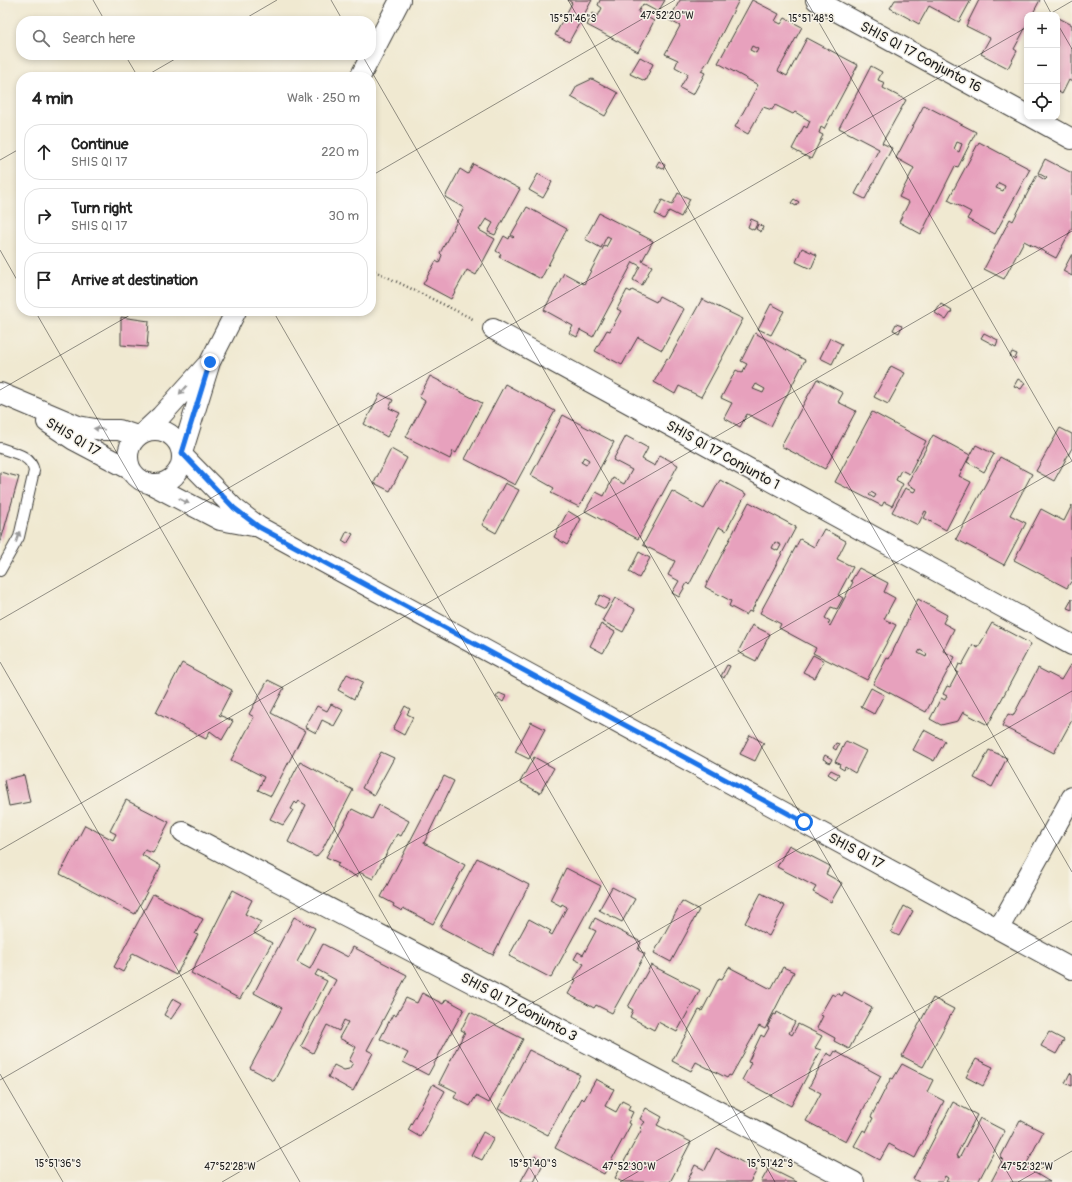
<!DOCTYPE html>
<meta charset="utf-8">
<style>
body{margin:0;font-family:Pangolin,sans-serif;background:#f6f6f6;color:#222}
.controls{position:absolute;right:12px;top:12px;display:grid;overflow:hidden;border-radius:8px;box-shadow:0 2px 6px #0003}
.controls button{width:36px;height:36px;display:grid;place-items:center;padding:0;border:0;border-bottom:1px solid #e0e0e0;background:#fff;color:#222;font:20px sans-serif}
.stop{position:absolute;width:12px;height:12px;margin:-9px;border:3px solid #1a73e8;border-radius:50%;background:#fff}
.stop.end{background:#1a73e8;border-color:#fff;box-shadow:0 1px 4px #0008}
.list{margin:0;padding:0;list-style:none}
h2{display:flex;justify-content:space-between;align-items:center;height:52px;margin:0;padding:0 16px;font-size:17px}
h2 small{font-size:13px;font-weight:400;color:#767676}
.list li{display:grid;grid-template-columns:26px 1fr auto;gap:12px;align-items:center;box-sizing:border-box;height:56px;margin:0 8px 8px;padding:0 8px;border:1px solid #e0e0e0;border-radius:16px}
.list b{display:block;font-size:15px;white-space:nowrap}
.list p{margin:0;font-size:13px;white-space:nowrap;color:#767676}
.list em{font-size:13px;font-style:normal;color:#767676}
.icon{flex:none;width:22px;height:22px;fill:none;stroke:currentColor;stroke-width:2;stroke-linecap:round;stroke-linejoin:round}
.map{position:relative;flex:none;width:1072px;height:1182px;overflow:hidden}
.search{position:absolute;background:#fff;box-shadow:0 2px 6px #0003;left:16px;top:16px;width:360px;height:44px;display:flex;align-items:center;gap:10px;box-sizing:border-box;padding:0 14px;border-radius:16px;color:#767676;font-size:15px}
.panel{position:absolute;background:#fff;box-shadow:0 2px 6px #0003;left:16px;top:72px;width:360px;height:244px;border-radius:16px}
.map>svg:first-child{display:block}
</style>
<div class="map">
<svg width="1072" height="1182" viewBox="0 0 1072 1182">
<rect width="100%" height="100%" fill="#f7f3e8"/>
<filter id="ink" filterUnits="userSpaceOnUse"><feTurbulence type="fractalNoise" baseFrequency=".025" numOctaves="2"/><feDisplacementMap in="SourceGraphic" scale="8" xChannelSelector="R" yChannelSelector="G"/><feConvolveMatrix kernelMatrix="1 2 1 2 8 2 1 2 1" color-interpolation-filters="sRGB"/></filter>
<filter id="wash" filterUnits="userSpaceOnUse"><feTurbulence type="fractalNoise" baseFrequency=".012" numOctaves="4" result="noise"/><feDisplacementMap in="SourceGraphic" scale="16" xChannelSelector="R" yChannelSelector="G"/><feGaussianBlur stdDeviation="0.9" result="paint"/><feColorMatrix in="noise" values="0 0 0 0 0 0 0 0 0 0 0 0 0 0 0 0 0 1.4 0 .05"/><feComposite in="paint" operator="in"/></filter>
<g filter="url(#wash)">
<rect width="100%" height="100%" fill="#f0e9d1"/>
<g id="blocks">
<path fill="#e7a1bd" fill-rule="evenodd" d="M568 0H592L569 42 555 35 572 3Z
M600 0H665L658 12 643 4 638 12 654 21 638 52 587 25 593 13 598 16 602 8 598 5Z
M680 0H739L708 61 701 71 705 73 693 95 680 88 688 74 675 67 678 60 665 54 680 26 669 20Z
M752 0 779 14 775 21 781 24 785 18 802 27 778 71 787 76 807 38 858 65 824 129 821 127 819 133 823 135 811 159 792 149 804 126 807 128 810 121 795 112 793 114 775 105 772 110 763 107 748 134 735 127 758 85 718 63ZM752 46 758 49 756 53 750 50Z
M895 0H971L959 22 929 6 919 24 890 8Z
M979 0H1040L1032 15H1027V25L1014 49 1017 51 1008 68 981 54 990 38 966 26Z
M1057 17 1072 25V82L1069 80 1062 94 1057 91Z
M640 57 653 64 645 81 630 74Z
M871 66 882 72 878 80 885 83 883 88 906 100 882 143 892 148 865 199 855 194 879 149 839 128Z
M592 79 618 93 605 116 571 97 577 86Z
M924 105 976 132 958 167 955 166 921 234 899 222 909 202 899 197 914 168 896 158ZM957 142 962 144 959 152 954 149Z
M979 142 1030 169 995 234 967 219 971 212 948 200ZM999 183 1005 186 1003 191 996 188Z
M1045 159 1072 173V228L1056 258 1024 241 1004 279 984 269 1010 219 1013 221 1037 175 1045 180 1047 178 1038 173Z
M659 161 665 165 663 169 656 166Z
M473 164 520 189 495 235 488 232 493 223 486 219 479 230 495 239 476 275 467 270 451 299 423 284 436 261 439 263 442 255 440 253 464 208 445 197 460 169 468 174Z
M538 174 552 182 543 198 529 190Z
M678 193 690 199 681 217 669 211 664 219 655 214 662 200 672 205Z
M794 199 799 202 796 206 791 203Z
M527 207 567 229 541 279 499 257 501 254 496 251 504 236 509 239 510 236 513 238 514 237 511 235Z
M599 213 653 241 642 261 652 266 642 285 633 280 640 266 633 262 593 337 580 330 577 337 569 333 573 326 544 310 564 273 584 284 604 246 606 247 611 238 607 236 601 248 585 239Z
M751 219 758 222 754 230 748 227Z
M758 224 763 227 761 232 756 229Z
M802 248 817 255 811 269 796 262Z
M1072 254V276L1063 271Z
M627 290 631 292 632 290 656 302 659 296 684 309 662 350 638 337 622 365 595 351 607 330 610 331 621 311 617 309Z
M702 299 743 319 701 397 679 386 675 394 654 382 667 358 669 359Z
M771 304 784 311 771 335 758 329Z
M941 304 952 311 946 320 935 313Z
M121 317 149 321 147 347 121 345Z
M896 324 902 326 899 333 893 330Z
M755 333 805 360 771 426 747 414 740 427 724 418 732 403 721 398 736 370 742 373 747 364 741 361ZM756 384 765 389 763 393 753 389Z
M984 333 998 340 996 346 981 338Z
M830 338 842 344 832 364 820 358Z
M1012 352 1017 354 1015 359 1010 356Z
M891 366 905 373 888 404 874 397Z
M430 376 482 403 456 453 453 451 450 459 406 437 425 401 419 397Z
M817 379 843 393 838 402 856 411 825 469 781 446Z
M1018 379 1025 383 1021 389 1014 386Z
M505 384 555 411 515 485 465 459Z
M380 394 393 400 389 408 400 413 387 437 364 424Z
M872 412 926 441 909 474 901 470 896 480 903 484 892 506 884 502 882 506 835 482ZM871 492 876 495 874 498 869 495Z
M563 415 614 442 579 507 551 493 554 488 531 475ZM584 457 589 460 586 465 581 462Z
M1060 428 1072 434V448L1054 481 1036 471Z
M933 435 970 455 959 476 971 482 946 530 924 518 927 512 925 511 918 525 892 512 905 488 914 492 916 489 907 484Z
M626 436 648 448 642 459 655 466 660 455 678 465 638 539 585 511 596 492 604 496 613 478 624 484 632 470 613 460Z
M976 445 994 454 984 472 967 462Z
M391 449 407 458 390 491 374 483Z
M1000 457 1032 474 1010 515 1026 523 1004 565 956 539Z
M0 472 19 477 0 544Z
M720 480 746 494 726 531 719 527 689 585 687 583 679 597 672 593 679 581 668 575 675 561 643 545 672 491 704 509Z
M505 483 519 490 496 533 482 525Z
M749 502 796 527 751 612 749 611 746 615 729 606 731 601 705 587ZM775 542 781 545 778 551 772 548Z
M1072 505V580L1067 588 1014 560 1041 509 1064 521Z
M568 511 581 519 567 545 554 537Z
M824 529 846 541 837 559 853 567 838 595 843 598 837 609 831 607 825 618 830 621 828 624 830 626 853 582 851 581 859 568 888 583 884 592 895 598 884 619 896 625 867 680 813 653 816 648 779 628 781 624 760 613 800 539 814 547Z
M347 531 353 534 347 544 342 541Z
M639 552 650 558 639 578 629 572Z
M600 595 610 600 605 609 595 604Z
M615 598 635 609 623 632 602 621Z
M918 599 947 615 943 623 954 629 943 651 955 657 926 712 873 684 887 658 889 659ZM920 650 927 654 926 657 918 653Z
M1072 599V610L1067 608Z
M992 623 1031 644 988 725 963 712 958 721 941 725 930 719 941 698 945 700 947 696 943 694 947 686 950 687 958 672 956 671 959 664 962 665 973 645 978 648Z
M601 624 615 632 603 653 590 646Z
M752 625 770 634 756 661 738 652Z
M813 655 824 661 815 678 803 672Z
M182 663 232 690 219 715 233 721 222 740 210 731 206 739 156 713Z
M727 665 730 666 724 678 721 676Z
M1070 665 1072 666V720L1054 753 1002 726 1008 714 1013 716 1038 668 1061 680Z
M347 674 363 682 354 699 338 690Z
M268 680 284 688 271 713 305 731 271 796 258 790 264 777 231 760 254 717 249 714Z
M871 688 884 695 874 714 861 707Z
M499 693 506 696 503 702 496 697Z
M331 704 343 710 334 726 322 720 316 733 305 727 317 706 327 711Z
M405 706 410 709 407 714 413 717 404 735 393 729Z
M531 722 545 729 529 759 515 752Z
M924 730 945 741 934 761 913 750Z
M750 735 764 743 755 761 740 754Z
M846 741 866 751 855 773 845 767 844 770 839 767 840 764 835 762Z
M836 743 839 744 836 750 833 748Z
M989 750 1007 758 992 787 974 778Z
M381 752 394 758 374 795 362 788Z
M825 755 832 759 830 763 823 759Z
M534 757 554 768 540 793 520 782Z
M300 762 353 790 322 850 316 857 288 842 306 805 299 801 297 804 295 802 291 809 293 810 283 825 270 819Z
M831 770 839 774 836 779 828 774Z
M24 775 30 802 9 806 4 780Z
M444 776 454 781 424 843 465 865 433 924 403 908 402 911 393 906 394 904 381 897Z
M126 800 169 822 153 853 145 850 142 855 161 866 135 914 60 874 85 825 113 840 116 834 110 831Z
M379 805 409 821 401 836 397 834 373 879 359 872 357 877 337 866 339 863 326 857 352 809 372 819Z
M789 845 830 866 826 874 842 883 831 902 813 892 816 887 777 867Z
M477 858 529 885 493 955 440 927Z
M566 868 601 886 551 978 509 956 529 919 551 931 549 933 552 935 567 907 562 904 561 906 550 900Z
M612 887 635 899 622 922 599 910Z
M233 890 252 900 245 914 261 922 254 933 272 943 240 999 191 973Z
M761 893 785 906 769 936 745 923Z
M153 894 203 919 195 934 198 935 176 975 133 953 123 972 114 967Z
M682 901 699 910 671 962 654 953Z
M904 906 913 911 899 936 891 932Z
M294 917 315 928 297 962 310 969 323 944 348 957 353 947 407 975 367 1050 373 1053 353 1091 328 1077 334 1065 344 1070 349 1069 353 1063 349 1061 356 1047 339 1038 348 1022 344 1020 339 1031 327 1025 313 1053 301 1046 336 980 318 970 315 975 327 981 274 1081 250 1068 282 1008 254 993Z
M595 918 641 942 638 950 645 954 612 1013 596 1005 594 1008 568 994 576 980 574 979 584 964 574 959 578 952 583 955 596 931 590 928Z
M651 965 700 990 677 1032 658 1022 654 1030 630 1017 633 1010 628 1007Z
M729 967 771 989 783 967 794 972 765 1029 759 1026 731 1076 729 1075 727 1078 696 1062 691 1071 672 1061 699 1010 702 1011 719 978 722 979Z
M844 992 872 1007 849 1049 834 1041 835 1038 817 1028 823 1016 820 1015 832 994 835 996 837 993 842 996Z
M422 993 443 1004 446 999 464 1009 428 1075 403 1062 408 1053 380 1039 393 1014 396 1016 406 998 417 1003Z
M173 998 182 1003 171 1019 164 1015Z
M933 998 954 1009 923 1067 902 1056Z
M470 1012 523 1039 489 1103 476 1096 470 1106 454 1098 457 1092 439 1083 465 1032 461 1030Z
M777 1012 795 1022 789 1033 792 1035 798 1024 822 1036 815 1048 821 1050 791 1106 742 1080 751 1063 748 1062 761 1035 764 1037 769 1028 767 1027 774 1014 776 1015Z
M1049 1032 1064 1040 1056 1054 1041 1046Z
M529 1050 580 1075 548 1135 498 1109Z
M835 1051 881 1076 846 1142 806 1121 821 1093 809 1087 827 1053 832 1056Z
M976 1059 993 1067 983 1086 966 1077Z
M902 1064 933 1080 927 1092 944 1101 915 1158 889 1144 880 1160 854 1146 863 1130 866 1132 873 1118 871 1117 891 1078 893 1079Z
M1070 1073 1072 1075V1086L1065 1083Z
M596 1079 614 1089 605 1106 616 1112 622 1101 630 1105 628 1110 633 1112 628 1123 631 1124 604 1174 555 1148 582 1098 584 1100Z
M433 1084 445 1091 420 1137 408 1130Z
M953 1102 977 1115 956 1156 959 1158 961 1155 980 1118 1005 1131 978 1182H946L948 1178 945 1176 942 1182H919L913 1179Z
M646 1108 662 1117 657 1125 691 1142 670 1182H622L615 1178 642 1129 640 1128 645 1122 640 1119Z
M1020 1120 1043 1132 1025 1167 1050 1182H991L1003 1159 1000 1158Z
M483 1132 494 1138 482 1160 471 1155Z
M716 1148 757 1170 750 1182H687L695 1165 705 1170Z
M535 1156 544 1162 534 1182H523L521 1181Z
M769 1168 797 1182H761Z"/>
</g>
</g>
<g filter="url(#ink)">
<use href="#blocks" fill-opacity="0" stroke="#3c3b37" stroke-width="1"/>
<g fill="none" stroke-linecap="round" stroke-linejoin="round">
<defs>
<path id="lane" d="M0 448C14 453 31 455 34 471L19 537 0 571"/>
<path id="street" d="M816 0 1027 115
M360 77 400 0
M1032 117 1072 139
M493 329 1072 645
M0 393 78 426 101 430H119L137 436
M47 422 74 440 131 470
M128 457a27 27 0 1 1 54 0a27 27 0 1 1-54 0Z
M144 432 161 416 206 366
M182 453 210 362 236 311
M182 455 234 508 259 527 1072 969
M149 483 220 520 253 526
M183 832 854 1182
M999 928 1072 797"/>
</defs>
<use href="#lane" stroke="#3c3b37" stroke-width="12"/>
<use href="#street" stroke="#3c3b37" stroke-width="22"/>
<path stroke="#3c3b37" stroke-width="2.5" stroke-dasharray="1 3" stroke-linecap="butt" d="M371 269 475 320"/>
<use href="#lane" stroke="#fff" stroke-width="10"/>
<use href="#street" stroke="#fff" stroke-width="20"/>
</g>
<defs><path id="oneway-solid" d="M-6-.8H1V-3.2L6.5 0L1 3.2V.8H-6Z"/></defs>
<g fill="#999">
<use href="#oneway-solid" transform="translate(183 390) rotate(132)"/>
<use href="#oneway-solid" transform="translate(99 429) rotate(-173)"/>
<use href="#oneway-solid" transform="translate(184 501) rotate(27)"/>
<use href="#oneway-solid" transform="translate(18 537) rotate(-71)"/>
</g>
</g>
<g fill="none" stroke-linecap="round" stroke-linejoin="round" filter="url(#ink)">
<path stroke="#1a73e8" stroke-width="5" d="M210 362 182 453 234 508 259 527 804 822"/>
</g>
<path fill="none" stroke="#1c1c1c" stroke-width="1" stroke-opacity="0.45" d="M93 0 105 21M331 0 343 21M568 0 1072 872M806 0 1072 461M1044 0 1052 15M1048 15 1072 1M241 21 277 0M1057 23 1072 49M125 55 138 77M362 55 1013 1182M144 77 182 55M0 160 21 148M371 176 675 0M0 250 21 287M35 311 538 1182M273 311 775 1182M0 390 137 311M0 620 1027 27M0 662 300 1182M0 850 1072 231M0 1074 63 1182M0 1080 1072 461M222 1182 1072 691M620 1182 1072 921M1018 1182 1072 1151"/>
<g text-anchor="middle" dominant-baseline="central" stroke-width="3" stroke-linejoin="round" paint-order="stroke">
<g font-size="14" fill="#1c1c1c" stroke="#f7f3e8">
<text transform="translate(921 57) rotate(28)">SHIS QI 17 Conjunto 16</text>
<text transform="translate(73 437) rotate(31)">SHIS QI 17</text>
<text transform="translate(723 455) rotate(29)">SHIS QI 17 Conjunto 1</text>
<text transform="translate(856 851) rotate(28)">SHIS QI 17</text>
<text transform="translate(519 1007) rotate(28)">SHIS QI 17 Conjunto 3</text>
</g>
</g>
<g font-size="10" text-anchor="middle" fill="#1c1c1c" stroke="#f7f3e8" stroke-width="3" stroke-linejoin="round" paint-order="stroke">
<text x="667" y="19">47°52'20"W</text>
<text x="573" y="22">15°51'46"S</text>
<text x="811" y="22">15°51'48"S</text>
<text x="58" y="1167">15°51'36"S</text>
<text x="533" y="1167">15°51'40"S</text>
<text x="770" y="1167">15°51'42"S</text>
<text x="230" y="1170">47°52'28"W</text>
<text x="629" y="1170">47°52'30"W</text>
<text x="1027" y="1170">47°52'32"W</text>
</g>
</svg>
<div class="controls">
<button>+</button>
<button>−</button>
<button><svg class="icon" aria-label="locate" viewBox="0 0 24 24"><circle cx="12" cy="12" r="6"/><path d="M12 2v4M12 18v4M2 12h4M18 12h4"/></svg></button>
</div>
<div class="stop" style="left:804px;top:822px"></div>
<div class="stop end" style="left:210px;top:362px"></div>
<div class="search"><svg class="icon" aria-label="search" viewBox="0 0 24 24"><circle cx="10" cy="10" r="6"/><path d="M15 15l6 6"/></svg>Search here</div>
<section class="panel">
<h2>4 min<small>Walk · 250 m</small></h2>
<ul class="list">
<li><svg class="icon" aria-label="ahead" viewBox="0 0 24 24"><path d="M12 20V5M6 11l6-6 6 6"/></svg><div><b>Continue</b><p>SHIS QI 17</p></div><em>220 m</em></li>
<li><svg class="icon" aria-label="right" viewBox="0 0 24 24"><path d="M7 20v-9h11M14 6l5 5-5 5"/></svg><div><b>Turn right</b><p>SHIS QI 17</p></div><em>30 m</em></li>
<li><svg class="icon" aria-label="arrive" viewBox="0 0 24 24"><path d="M6 21V4h12l-3 4 3 4H6"/></svg><div><b>Arrive at destination</b></div></li>
</ul>
</section>
</div>
